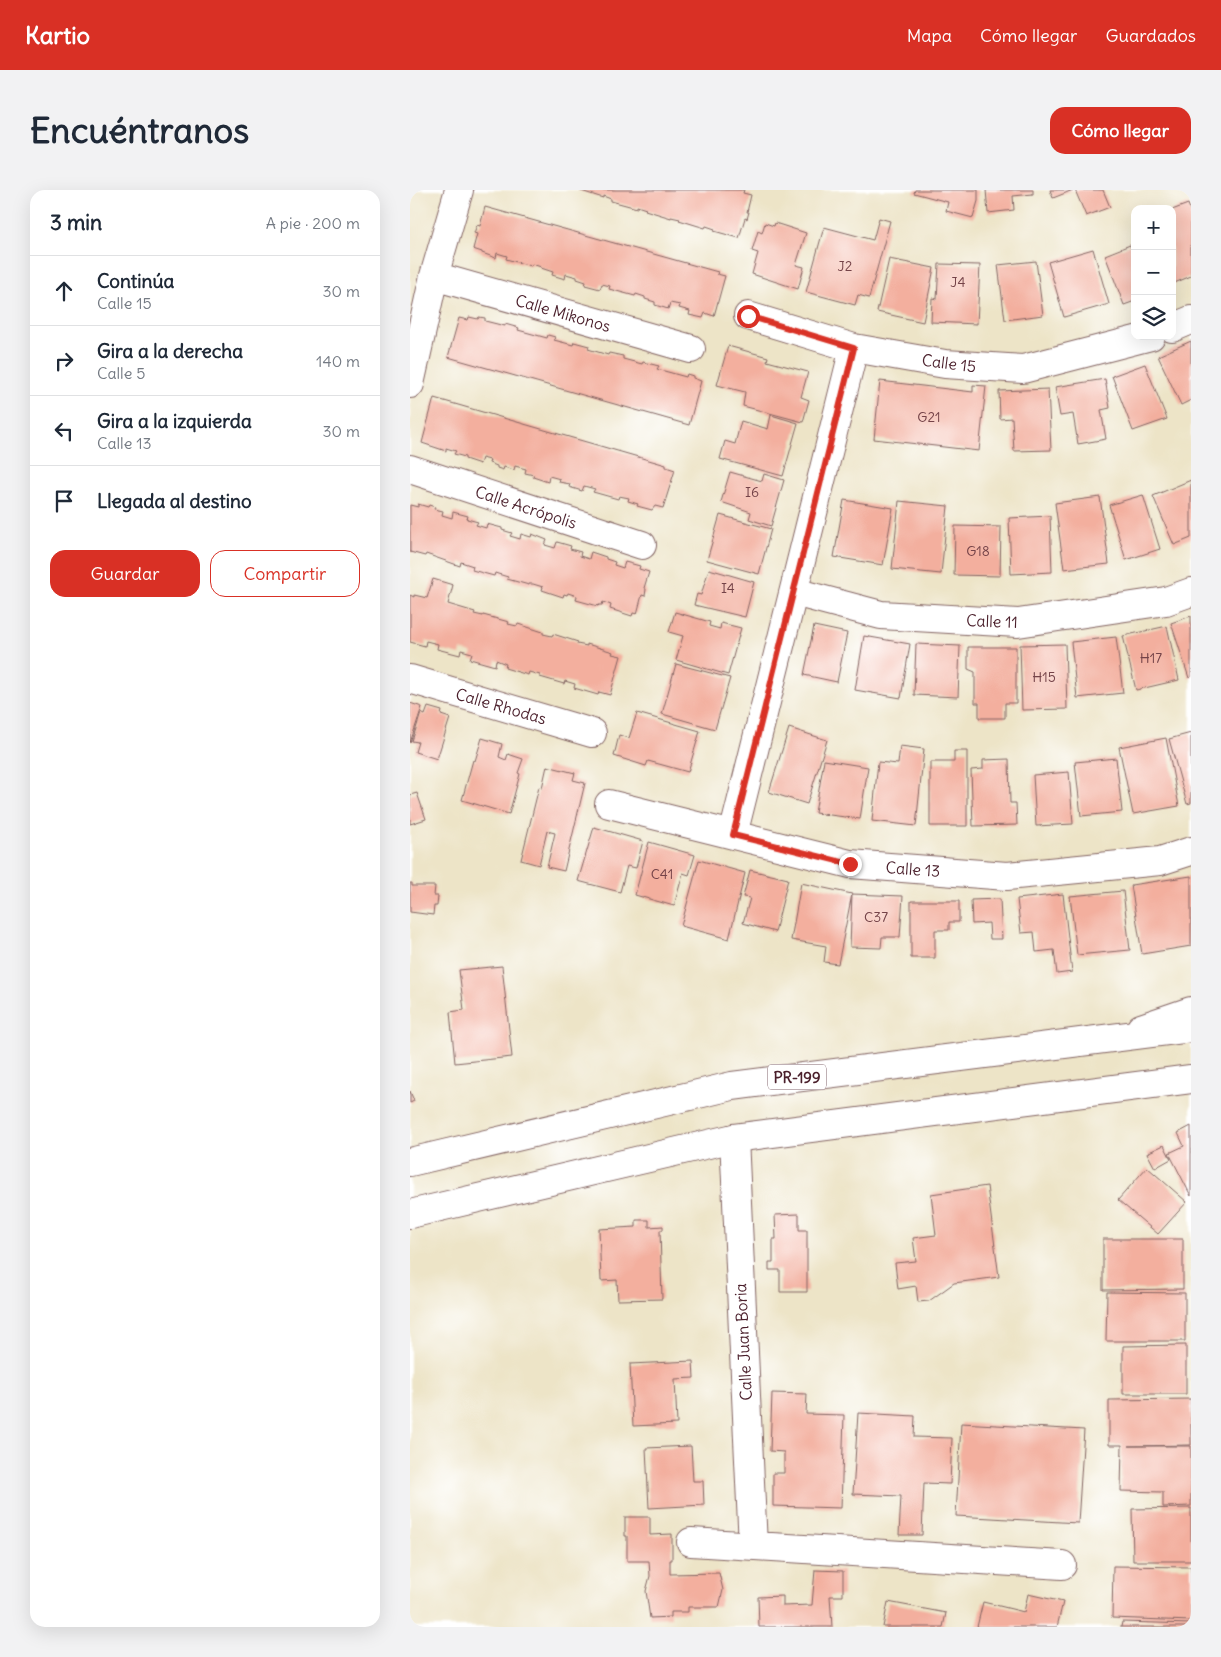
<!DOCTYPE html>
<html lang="es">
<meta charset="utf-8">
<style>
body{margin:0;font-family:Delius,sans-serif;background:#f2f2f3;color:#1f2937}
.controls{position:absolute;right:15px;top:15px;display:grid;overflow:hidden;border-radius:10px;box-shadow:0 5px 20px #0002}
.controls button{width:45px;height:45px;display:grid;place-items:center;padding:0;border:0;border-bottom:1px solid #e0e1e3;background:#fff;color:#1f2937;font:25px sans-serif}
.stop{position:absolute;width:15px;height:15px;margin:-11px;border:4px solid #d93025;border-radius:50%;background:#fff}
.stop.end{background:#d93025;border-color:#fff;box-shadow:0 1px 5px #0008}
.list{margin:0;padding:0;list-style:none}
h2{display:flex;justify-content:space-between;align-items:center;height:65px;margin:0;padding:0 20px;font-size:21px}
h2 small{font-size:16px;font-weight:400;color:#747a83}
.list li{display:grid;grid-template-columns:32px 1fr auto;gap:15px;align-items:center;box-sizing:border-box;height:70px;padding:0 20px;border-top:1px solid #e0e1e3}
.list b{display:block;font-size:19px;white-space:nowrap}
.list p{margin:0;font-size:16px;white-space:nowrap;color:#747a83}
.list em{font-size:16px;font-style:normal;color:#747a83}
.actions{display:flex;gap:10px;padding:15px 20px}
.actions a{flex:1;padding:11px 0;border:1px solid #d93025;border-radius:15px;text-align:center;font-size:18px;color:#d93025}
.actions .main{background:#d93025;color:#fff}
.icon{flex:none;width:28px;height:28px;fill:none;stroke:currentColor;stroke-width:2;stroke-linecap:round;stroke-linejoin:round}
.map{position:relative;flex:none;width:781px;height:1437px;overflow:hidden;border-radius:15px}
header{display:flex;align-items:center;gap:30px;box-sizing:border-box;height:70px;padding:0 25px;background:#d93025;color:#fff}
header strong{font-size:24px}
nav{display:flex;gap:28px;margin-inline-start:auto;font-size:18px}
.intro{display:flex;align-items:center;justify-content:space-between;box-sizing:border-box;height:120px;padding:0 30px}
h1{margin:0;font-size:35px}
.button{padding:12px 22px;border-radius:15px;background:#d93025;color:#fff;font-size:18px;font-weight:700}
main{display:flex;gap:30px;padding:0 30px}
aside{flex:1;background:#fff;border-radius:15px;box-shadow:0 5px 20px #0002}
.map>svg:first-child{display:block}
</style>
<header>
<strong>Kartio</strong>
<nav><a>Mapa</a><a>Cómo llegar</a><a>Guardados</a></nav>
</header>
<div class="intro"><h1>Encuéntranos</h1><a class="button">Cómo llegar</a></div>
<main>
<aside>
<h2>3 min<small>A pie · 200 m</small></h2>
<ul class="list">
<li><svg class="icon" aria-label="ahead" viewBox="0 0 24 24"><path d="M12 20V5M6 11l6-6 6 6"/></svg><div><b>Continúa</b><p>Calle 15</p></div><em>30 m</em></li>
<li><svg class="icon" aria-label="right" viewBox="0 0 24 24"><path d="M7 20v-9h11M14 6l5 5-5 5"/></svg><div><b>Gira a la derecha</b><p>Calle 5</p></div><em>140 m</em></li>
<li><svg class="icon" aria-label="left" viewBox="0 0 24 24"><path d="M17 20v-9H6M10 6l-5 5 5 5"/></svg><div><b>Gira a la izquierda</b><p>Calle 13</p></div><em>30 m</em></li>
<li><svg class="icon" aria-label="arrive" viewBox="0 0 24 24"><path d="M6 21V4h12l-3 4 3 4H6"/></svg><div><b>Llegada al destino</b></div></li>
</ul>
<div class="actions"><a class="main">Guardar</a><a>Compartir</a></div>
</aside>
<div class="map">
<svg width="781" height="1437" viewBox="0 0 781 1437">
<rect width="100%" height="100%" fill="#fff"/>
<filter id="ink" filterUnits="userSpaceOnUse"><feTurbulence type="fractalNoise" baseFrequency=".02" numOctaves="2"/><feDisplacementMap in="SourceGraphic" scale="10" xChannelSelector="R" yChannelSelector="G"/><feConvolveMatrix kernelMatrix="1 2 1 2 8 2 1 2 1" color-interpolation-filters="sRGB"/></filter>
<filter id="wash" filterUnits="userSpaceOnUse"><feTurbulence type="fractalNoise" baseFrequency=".0096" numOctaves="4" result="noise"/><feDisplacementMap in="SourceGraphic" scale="20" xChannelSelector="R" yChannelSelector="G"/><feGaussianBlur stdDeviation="1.12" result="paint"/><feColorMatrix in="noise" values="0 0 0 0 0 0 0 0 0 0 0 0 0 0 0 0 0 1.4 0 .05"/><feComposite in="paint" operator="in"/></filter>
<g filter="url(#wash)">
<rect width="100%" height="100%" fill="#ede4c7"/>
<g id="blocks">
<path fill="#f3af9e" d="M168 0H334L333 3 341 5 337 22H339L337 29 335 28 329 48 304 41 305 39 296 36 295 38 269 30 270 29 261 27V28L235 20 236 19 227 16V18L201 11V9L193 6V8Z
M505 0H568V11L563 28 536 21 538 12 504 3Z
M576 0H623V4L603 6 604 20 578 23Z
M640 0H663L643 8Z
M665 0H693L700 17 676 26Z
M778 14 781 22V86L762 94V20Z
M75 17 308 82 307 84 315 86 304 126 295 123 293 128 279 125 280 121 269 118 270 115 260 113 258 119 245 115V112L235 109V107L226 104 225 106 199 99 200 96 192 94 190 99 175 95 176 92 167 89V87L156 84 155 89 142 85 143 82 131 78V77L122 74 121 76 96 69 97 66 87 63 86 68 72 63V62L63 59 67 44 64 43 67 35 70 36Z
M469 28 480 31 459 108 448 105 445 115 396 102 414 37 463 50Z
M355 33 364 36 365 33 396 43 386 75 394 77 388 99 342 84 348 63 342 61 348 41 352 43Z
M720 55 725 67V111L714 115 695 65Z
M683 59 699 114 654 127 638 72Z
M479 69 524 78 513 132 467 122Z
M626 71 633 125 595 130 588 75Z
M529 74 570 75 567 134 521 132 522 108 527 109Z
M59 127 68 129 69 127 75 128V131L95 136V134L109 138 108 140 137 148 138 145 145 147 144 150 163 155 164 152 179 156 178 159 198 165 199 163 213 166V169L232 174 233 172 249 176 247 179 276 187 277 184 283 186V188L291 191 279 235 38 167 49 128 58 130Z
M781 151V210L771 215 748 166Z
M318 156 358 167 357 171 398 182 391 207 399 210 393 232 333 216 335 202 307 195Z
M735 174 757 229 723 241 702 186Z
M695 189 700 218 691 220 696 249 668 254 663 224 650 226 645 197Z
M470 191 563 202V195L576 196 569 261 464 249Z
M638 199 641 260 604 261 602 228 590 229 589 201Z
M24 208 256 275V277L265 280 253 318 245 316 242 320 227 316 228 314 218 311 219 308 209 306 208 309 183 302 185 299 174 296 172 301 159 297 160 294 149 292 150 289 139 286 138 292 123 287 124 285 115 283 116 279 105 276 104 280 94 277 93 280 87 278V276L79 273 80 270 72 268 70 274 55 269V267L44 264 46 261 36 258V261L12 253Z
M361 225 388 233 373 286 310 269 315 251 325 254 331 231 358 239Z
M320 282 352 291 354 284 374 290 361 336 339 329 341 322 311 312Z
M781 290V348L764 355 743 306Z
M733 305 750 359 716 370 699 315Z
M690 307 699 374 654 379 645 313Z
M434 310 483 318 473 375 424 367Z
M489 311 538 316 531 384 482 379Z
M8 314 18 317 19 315 25 317 24 319 33 321 32 325 42 328 43 322 58 326 57 329 68 332 66 335 76 338 77 334 92 338V340L102 343 100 346 110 349 111 344 121 347 122 344 137 350 135 355 145 358 147 352 161 356 160 359 171 362 170 366 179 369 181 362 196 367V369L205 372 204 375 213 378 215 372 230 376 229 379 239 382 234 398 236 399 235 406 232 405 227 424 223 423 222 426 200 419 201 415 193 412 192 415H189L188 416 166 410 167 406 158 403 157 405 154 404 153 407 132 400 133 397 123 394H119V395L97 389 98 387 88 384 85 383 84 386 62 380 63 376 51 372 50 376 16 364 15 366 0 362V315L8 317Z
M310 325 361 339 349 384 297 370Z
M640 326 642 382 601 384 599 328Z
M545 336 591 337 590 386 544 385Z
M299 379 344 392 335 427 284 415 287 404 291 405Z
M23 389 43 395 38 414 65 422 64 424 73 426V425L99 432 98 434 107 436 108 434 133 442V444L142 446 143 444 168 452 167 454 177 456V454L203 462 202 464 211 466 200 505 189 502 188 505 164 498 165 494 155 491 154 494 130 487V485L119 482 118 485 95 478 96 474 86 470 85 476 60 469 62 463 51 460 50 465 27 459 28 454 16 451 15 456 0 452V405L4 407V405L17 408Z
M265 422 300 432 299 436 310 439 311 433 331 438 318 485 266 470 273 446 259 442Z
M781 426V487L779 488 761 433Z
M404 436 437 443 427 492 394 485Z
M757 436 769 490 726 500 713 446Z
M454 446 500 454 491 508 445 500Z
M706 447 713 503 667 508 661 452Z
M506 454 550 456 548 507 504 505Z
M655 454 657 519 612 520 610 455Z
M558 457H606V513H595V528H569V513H565V482L558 479Z
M266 474 320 488 305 539 252 524Z
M0 513 12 517 0 553Z
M18 517 32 521 31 525 40 528 27 569 5 562 8 552 2 551 11 523 15 525Z
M227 523 290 541 278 582 238 571 236 576 204 566 209 545 219 548Z
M379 538 417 550 397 614 359 602Z
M781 543V613L777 614 759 549Z
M72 548 92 554 89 567 96 570 98 564 113 569 108 583 110 584 99 624 52 610 63 570 65 571Z
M756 548 769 616 723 624 709 557Z
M490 556 514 559 506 636 462 631 468 572 488 574Z
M544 561H557V636H520V572H544Z
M706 568 712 622 671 626 665 572Z
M599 569 600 613H606L607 635 563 636 561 580 573 579V570Z
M414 570 458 577 450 629 405 623Z
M137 576 165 583 163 590 175 593 154 681 137 677 145 643 137 641 129 675 111 670 129 597 132 598Z
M659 582 663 634 626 636 623 585Z
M7 603 16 629 0 634V605Z
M184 637 233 651 226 678 217 676 210 702 168 691Z
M239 652 285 665 279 685 273 683 264 716 225 705Z
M289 670 335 683 319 749 271 736Z
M340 680 378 689 365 742 333 733 340 708 333 707Z
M781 686V756L732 764 721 695Z
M0 693H2V696H25L24 706H28L27 716H24L23 725 0 722Z
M391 693 442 704 493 706 490 747H472L471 758 440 757 442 704 428 774 414 772 416 756 381 750Z
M713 701 720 760 667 765 660 706Z
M653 704 662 782 647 784 644 760 626 762 624 742 611 743 607 709Z
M590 709 592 749H580L579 733 562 734 561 710Z
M501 711H549V732H539V740H525V768H501Z
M92 776 102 867 45 873 40 822 54 820 49 780Z
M0 901 4 911 0 913Z
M781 936V1006L759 963 774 956 768 943Z
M754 955 761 969 745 978 737 963Z
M737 977 777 1012 748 1044 708 1010Z
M577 996 589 1087 544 1093 519 1111 508 1112 506 1096 488 1099 485 1073 506 1071 503 1048 526 1045 521 1004Z
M389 1024V1040H397V1102H370V1080H359V1072H363V1049H366L365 1025Z
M226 1030H239V1037L253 1036V1040H250L252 1109 208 1110 207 1090 191 1091 189 1039 226 1037Z
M693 1049H773V1099L693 1100Z
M697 1102 775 1103V1151H696Z
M776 1155V1204H713V1156Z
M283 1171 284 1188 265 1189 267 1234 223 1236 220 1174Z
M362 1203 397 1204 396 1224 434 1225 431 1318 363 1316V1283H374V1262L360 1261Z
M781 1209V1255L719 1256H781V1316L753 1317V1302L711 1301 712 1255H699V1210Z
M448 1223 505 1226 504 1247 542 1248 540 1294 514 1293 512 1345H489L491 1306 443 1304Z
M551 1233 674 1240 668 1333 546 1326Z
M281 1256 283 1291H293L294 1315 239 1318 236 1258Z
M781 1318V1371H723L722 1319Z
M215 1327H240V1345L262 1344V1370H260V1384L309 1383 313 1400 309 1417H278V1422H261V1427L240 1428 236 1401 240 1386 239 1371H217V1346H215Z
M703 1376 781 1377V1431L702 1428Z
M405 1380 433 1381V1406H420L422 1437H349L348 1407 373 1406V1416L402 1415Z
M618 1404 653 1412 647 1437H567L573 1412 614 1422Z
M478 1412 536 1423 533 1437H473Z
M712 1432 781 1434V1437H711Z"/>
</g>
</g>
<g filter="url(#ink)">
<use href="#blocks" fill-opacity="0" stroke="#836462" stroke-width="1"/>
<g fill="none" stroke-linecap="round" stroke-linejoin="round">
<defs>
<path id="street" d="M24 86 281 159
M338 126 444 158 535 174 613 179 741 146
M762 138 781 130
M0 194 24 86 49 0
M0 279 232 355
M384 402 471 425 608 433 756 411 781 402
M0 489 182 543
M199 614 440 674 597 686 750 671 781 661
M323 645 444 158
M731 838 781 821
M324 948 343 1356
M281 1352 652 1375"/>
<path id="primary" d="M0 972 322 896 781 838
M0 1024 324 948 781 889"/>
</defs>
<use href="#street" stroke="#836462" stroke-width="30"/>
<use href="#primary" stroke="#836462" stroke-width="30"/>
<use href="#street" stroke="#fff" stroke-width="28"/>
<use href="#primary" stroke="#fff" stroke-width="28"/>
</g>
</g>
<g fill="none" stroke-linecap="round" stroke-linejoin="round" filter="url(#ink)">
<path stroke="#d93025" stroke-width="6" d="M338 126 444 158 323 645 440 674"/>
</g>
<g text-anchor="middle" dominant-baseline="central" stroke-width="4" stroke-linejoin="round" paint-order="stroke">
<g font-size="14" fill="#744348">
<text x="435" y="76">J2</text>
<text x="548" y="92">J4</text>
<text x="519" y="227">G21</text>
<text x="342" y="302">I6</text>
<text x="568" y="361">G18</text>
<text x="318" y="398">I4</text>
<text x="741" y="468">H17</text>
<text x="634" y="487">H15</text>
<text x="252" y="684">C41</text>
<text x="466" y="727">C37</text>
</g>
<rect fill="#fff" stroke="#80626b" stroke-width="1" x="358" y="874.5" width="58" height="25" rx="4"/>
<g font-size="15" font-weight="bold" fill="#4a1f2b">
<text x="387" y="887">PR-199</text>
</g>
<g font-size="16" fill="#4a1f2b" stroke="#fff">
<text transform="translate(153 123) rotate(16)">Calle Mikonos</text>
<text transform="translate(539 173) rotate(7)">Calle 15</text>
<text transform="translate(116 317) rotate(18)">Calle Acrópolis</text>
<text transform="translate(582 431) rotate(2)">Calle 11</text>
<text transform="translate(91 516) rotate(16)">Calle Rhodas</text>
<text transform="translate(503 679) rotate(4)">Calle 13</text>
<text transform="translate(333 1152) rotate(-93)">Calle Juan Boria</text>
</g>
</g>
</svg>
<div class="controls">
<button>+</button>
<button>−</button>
<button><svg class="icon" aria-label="layers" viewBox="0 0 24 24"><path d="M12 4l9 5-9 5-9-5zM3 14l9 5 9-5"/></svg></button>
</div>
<div class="stop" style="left:338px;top:126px"></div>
<div class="stop end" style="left:440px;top:674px"></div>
</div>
</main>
